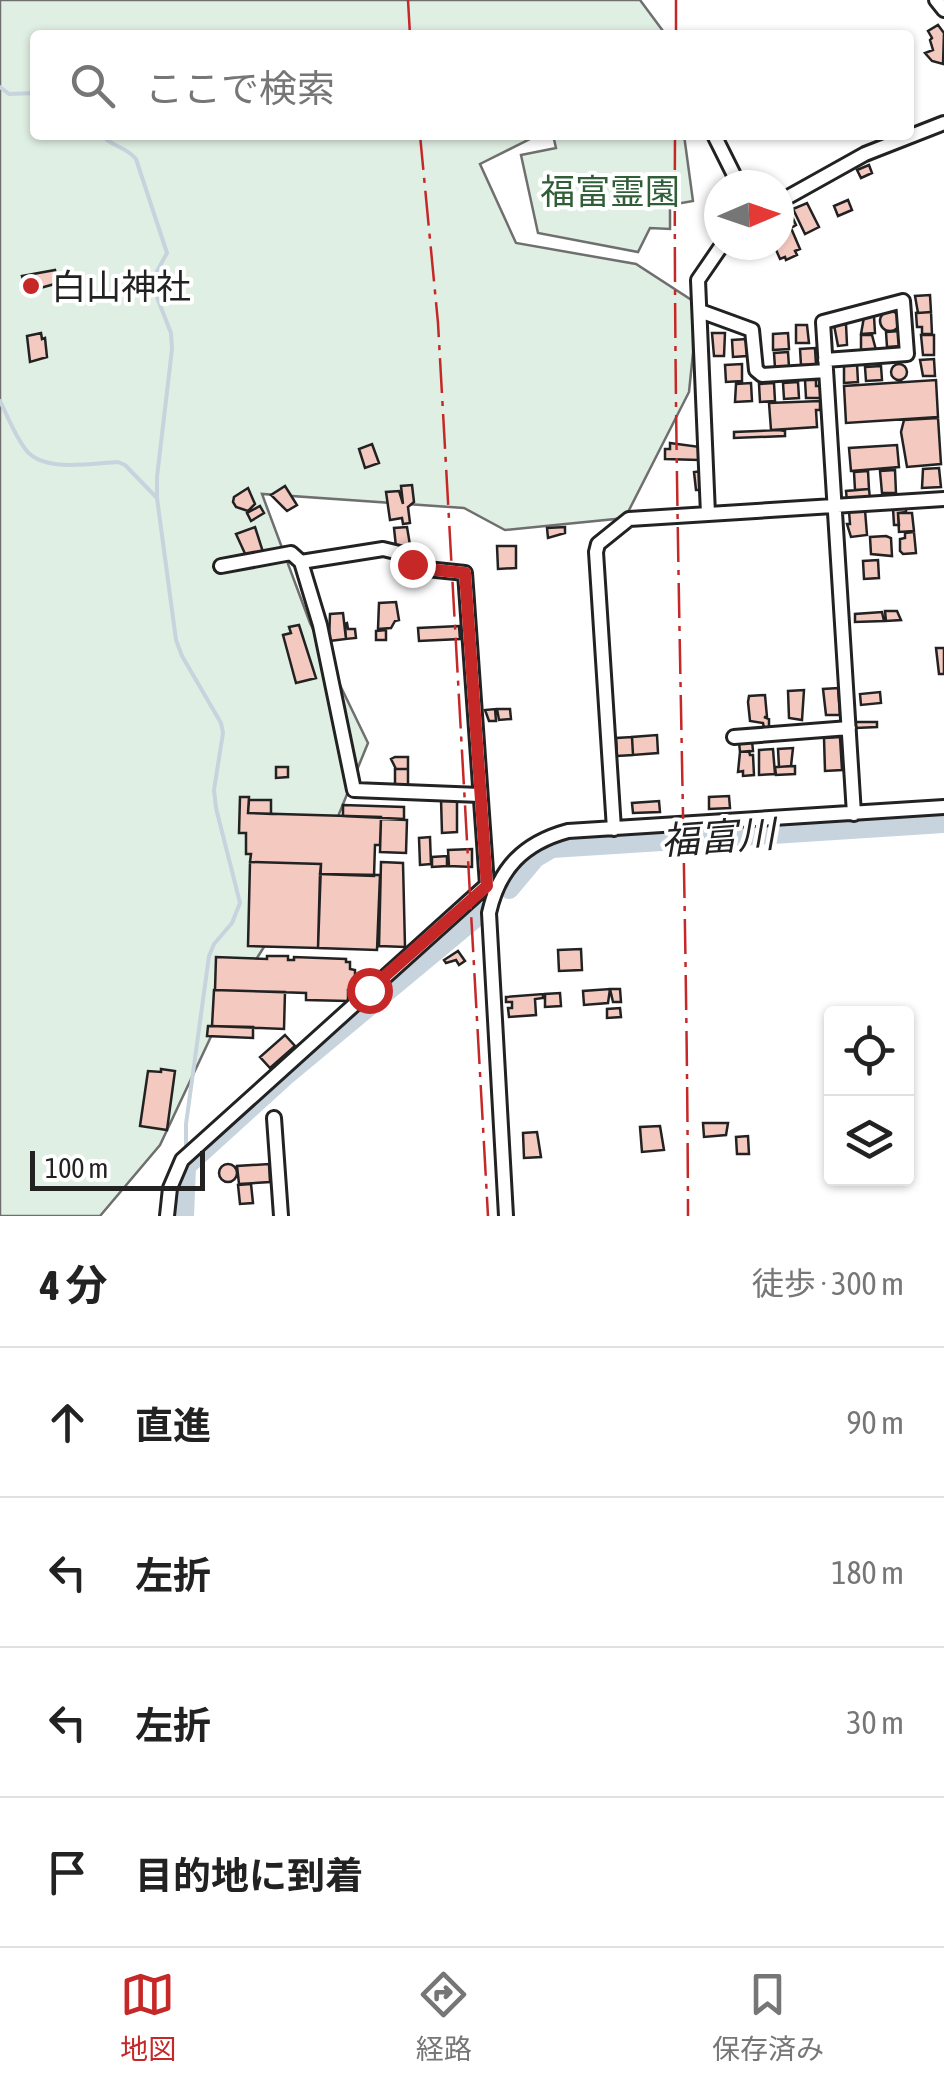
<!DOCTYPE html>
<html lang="ja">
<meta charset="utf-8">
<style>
body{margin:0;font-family:"Asap Condensed","Noto Sans JP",sans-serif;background:#f6f6f6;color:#222}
.controls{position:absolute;right:30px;bottom:30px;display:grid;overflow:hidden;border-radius:10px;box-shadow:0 2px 8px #0004}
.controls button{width:90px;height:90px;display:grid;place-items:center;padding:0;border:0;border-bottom:2px solid #e0e0e0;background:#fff;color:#222;font:50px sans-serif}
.compass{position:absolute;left:704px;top:170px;width:90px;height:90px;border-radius:50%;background:#fff;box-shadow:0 2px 8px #0004;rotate:88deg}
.scale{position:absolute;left:30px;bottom:25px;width:175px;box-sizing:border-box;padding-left:10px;border:5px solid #222;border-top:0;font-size:28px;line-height:35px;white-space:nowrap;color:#222;-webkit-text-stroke:8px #fff;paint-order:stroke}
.stop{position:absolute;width:30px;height:30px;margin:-22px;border:8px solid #c62828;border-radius:50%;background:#fff}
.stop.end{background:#c62828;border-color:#fff;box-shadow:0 2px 10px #0008}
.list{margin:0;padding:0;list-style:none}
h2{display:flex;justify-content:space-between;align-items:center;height:130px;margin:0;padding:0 40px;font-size:42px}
h2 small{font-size:32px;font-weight:400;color:#767676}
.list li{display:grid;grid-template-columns:65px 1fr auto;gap:30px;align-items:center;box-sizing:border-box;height:150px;padding:0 40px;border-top:2px solid #e0e0e0}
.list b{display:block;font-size:38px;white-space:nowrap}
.list em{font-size:32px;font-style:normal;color:#767676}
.icon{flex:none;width:55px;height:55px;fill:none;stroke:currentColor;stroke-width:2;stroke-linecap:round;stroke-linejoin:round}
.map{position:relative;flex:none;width:944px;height:1216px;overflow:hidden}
.search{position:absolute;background:#fff;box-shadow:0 2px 8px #0004;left:30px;right:30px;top:30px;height:110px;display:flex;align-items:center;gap:25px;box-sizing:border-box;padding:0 35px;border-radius:10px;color:#767676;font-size:38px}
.sheet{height:730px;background:#fff}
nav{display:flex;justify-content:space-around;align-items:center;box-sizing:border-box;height:140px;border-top:2px solid #e0e0e0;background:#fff;font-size:28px;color:#767676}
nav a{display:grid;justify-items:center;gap:5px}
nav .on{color:#c62828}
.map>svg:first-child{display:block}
</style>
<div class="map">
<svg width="944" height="1216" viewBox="0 0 944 1216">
<rect width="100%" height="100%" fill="#fff"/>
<path fill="#e0efe3" stroke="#6f6f6f" stroke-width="2.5" d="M0 0H640L666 35H35V135H538L480 164 516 243 636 264 693 301V353L689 392 625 518 505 530 464 508 262 494 310 623 368 743 321 858 223 1011 160 1145 100 1216H0Z
M553 135H684L693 201 670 205V229L650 228 638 252 538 233 521 155 556 148Z"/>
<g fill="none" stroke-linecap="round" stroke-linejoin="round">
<path stroke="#c7d3dd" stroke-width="4" d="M0 87 9 94 35 93
M102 135C111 147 126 146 136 159L167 253 151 282 171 333 172 349 157 477V496
M0 401C8 417 15 436 26 450 44 473 92 463 118 462L125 465 157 498 176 640 182 656 221 723 223 733 214 790 216 808 240 903 232 923 214 944 209 956 186 1124V1150"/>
<path stroke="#c7d3dd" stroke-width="20" d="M509 889 535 858 552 848 944 823
M184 1216 186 1166 285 1076 481 913"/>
</g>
<path fill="#f3c9c0" stroke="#222" stroke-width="2.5" d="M938 25 944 33 943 64 932 61 925 53 933 50 930 40 932 38 928 31Z
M869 165 872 173 861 178 857 170Z
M848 200 852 210 838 216 834 206Z
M807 203 819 227 805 234 793 209Z
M789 210 796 225 791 228 800 249 795 251 797 255 786 260 785 257 780 259 774 245H779V215Z
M55 270 58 283 37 289 35 281 34 288 26 290 22 276Z
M930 295 931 312 918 313 915 296Z
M880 321a10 10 0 1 1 20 0a10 10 0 1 1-20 0Z
M931 312 932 334H922V327H917L916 313Z
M874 316 875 333 861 334 864 317Z
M846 324 847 345 838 346 834 325Z
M796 325H807L809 343H796Z
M900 331 901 346 887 347 886 332Z
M41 333 42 339 45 338 47 357 30 362 27 336Z
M712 333H725L724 356H714Z
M788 333 789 349 773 350V334Z
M861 335H872L876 350H861Z
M921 335H934V355H923Z
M746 339 747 356 733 357 732 340Z
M815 348 816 365H801L800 349Z
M788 352 789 367 775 368 774 353Z
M934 359 935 376H923L920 360Z
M742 364V381L726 382 725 365Z
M857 364 858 382 844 383V365Z
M891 372a8 8 0 1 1 16 0a8 8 0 1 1-16 0Z
M881 366 882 380 866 381 865 367Z
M805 380H816V386H821V398H806Z
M936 380 938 417 846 423 844 386Z
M798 382 799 398 784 399 783 383Z
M751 383 752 401 735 402 736 384Z
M774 383 775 401 760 402 759 384Z
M820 401V410H816L817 427 771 430 769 403Z
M938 418 941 464 907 467 901 432 904 420Z
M779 430 785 431V436L734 438V432Z
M670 443 700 447 699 460 665 459V449H670Z
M372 444 379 463 365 468 359 449Z
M897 445 899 467 851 471 849 448Z
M939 468 941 487 922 488 923 469Z
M895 470 896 493H882L880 471Z
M703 471 704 490H696L694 472Z
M868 471 869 489 855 490 854 472Z
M412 485 414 502 408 507 410 523 403 524 402 518 390 520 386 492 399 491 403 504 401 486Z
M285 486 297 505 287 511 271 495Z
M248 488 255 504 248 511 236 507 233 502 234 497Z
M869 489 870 499 847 501 846 491Z
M260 506 264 513 251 521 247 513Z
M906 507V512L898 513 899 525H894L893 508Z
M865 510 867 535 851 537 847 524H850L849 511Z
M898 513H912L914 531 899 532Z
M255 527 263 552 247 558 236 534Z
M407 527 410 545 396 547 394 528Z
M565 527V533L548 538 547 528Z
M914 532 916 553 903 554 900 551V539L905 538V533Z
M886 536 891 538 892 556 871 554 870 537Z
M497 546H516V568L498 569Z
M878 560 879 578 864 579 863 561Z
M396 602 399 620 395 621 391 628 378 629 379 603Z
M885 611H897L901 620 886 621Z
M882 612 884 621 855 622V614Z
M343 613 346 639 329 641 330 614Z
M347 623 348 629H355L356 638 346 639 345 624Z
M299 625 316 678 296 683 283 635 291 633 289 627Z
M459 626 460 639 419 641 418 628Z
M386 630V640H376V631Z
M936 648H944V674H939Z
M838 688 840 715H826L823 689Z
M804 690 802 720 789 718 788 691Z
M880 692 881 703 861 705 860 694Z
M765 695 767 717H764L769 719V728H764L763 723 750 721 748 702 749 696Z
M495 709 496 721H489L485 710Z
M497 709H510L511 719 499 720Z
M855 722H877V727L856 728Z
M657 735 658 753 633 755 632 737Z
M632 737 633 755 617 756 616 738Z
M840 737 842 770 825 771 824 738Z
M752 741 753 751 740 752 739 742Z
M793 748 791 766 779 767 778 749Z
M773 749 775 774 759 775V750Z
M749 751 750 755H753L754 775 743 776V771L738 772 740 752Z
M395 757H408V769H396L391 759Z
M795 766V774L776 775 775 767Z
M276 767H288V777L276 778Z
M395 769H408V788H395Z
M729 796 730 808 709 809V797Z
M240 797H249L248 813 381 817 380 845H375L374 876 320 874 321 864 250 862 251 854H246V833H239Z
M441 799H457V832L442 833Z
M249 800H271V814L248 813Z
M659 801 660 812 633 813 632 803Z
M343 805 404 807V819L343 816Z
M381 819 407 820 406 853 380 852Z
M430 837 431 864 420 865 419 838Z
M472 849V867L449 866 448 850Z
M447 856V866L432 867V857Z
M250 862 321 864 318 948 248 946Z
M381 862 403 863 405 947 379 946Z
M320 874 380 875 377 950 318 948Z
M581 949 582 970 559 971 558 950Z
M458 951 465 961 459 965 456 960 446 963 444 960Z
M267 956H288V960H294V957L346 959V962H350V969L355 970V990H348V1001L306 1000V993L215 990 216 957 267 959Z
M610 989 608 1003 584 1005 583 991Z
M610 989H620L621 1002H613Z
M214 990 285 992 284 1029 212 1026Z
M560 993 561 1006 545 1007V994Z
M543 994V998L535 999 536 1015 509 1017 508 1008H512V1002H506V997Z
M620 1008 621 1017 607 1018V1009Z
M208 1026 253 1027V1038L207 1036Z
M285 1035 295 1046 270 1068 260 1057Z
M161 1069 175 1071 167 1130 140 1126 148 1071 161 1072Z
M703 1123H728L726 1135 704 1137Z
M660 1126 664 1150 642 1152 640 1127Z
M537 1132 541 1157 524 1158 523 1133Z
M748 1136 749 1154H737L736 1137Z
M269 1164 270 1182 239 1184 237 1166Z
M219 1173a9 9 0 1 1 18 0a9 9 0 1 1-18 0Z
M251 1184 253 1203 240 1204 238 1185Z"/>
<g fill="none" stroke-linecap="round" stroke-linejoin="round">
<defs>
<path id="minor" d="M936 0 944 10
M714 135 739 185
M779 202 865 154 944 123
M700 311 752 330 756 370 762 375 826 371
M825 360 907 354 903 301 823 322C833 486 844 650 854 814
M708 514 698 280 722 245
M301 562 320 625 354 790 480 795
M221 566 291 553 301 562 383 549 408 555 417 568 465 573 487 885
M734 737 849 728
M614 829 596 552 598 544 629 519 944 499
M274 1118 281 1216
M167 1216 170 1188 182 1160 487 885 494 890
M506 1216 489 913C499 868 524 843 568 831L944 807"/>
</defs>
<use href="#minor" stroke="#222" stroke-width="18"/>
<use href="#minor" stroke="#fff" stroke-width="12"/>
<path stroke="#c62828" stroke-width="2.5" stroke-dasharray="35 8 5 8" stroke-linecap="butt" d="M408 0 410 35
M676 35V0
M420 135 438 323 488 1216
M675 135C673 495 687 856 688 1216"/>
</g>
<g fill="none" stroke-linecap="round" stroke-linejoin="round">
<path stroke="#c62828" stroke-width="12" d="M369 990 487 886 465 573 417 568 412 564"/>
</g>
<circle fill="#c62828" stroke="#fff" stroke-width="4" cx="31" cy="286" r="10"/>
<g text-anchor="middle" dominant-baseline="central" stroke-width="8" stroke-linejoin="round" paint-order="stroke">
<g font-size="35" fill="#2f5e38" stroke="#fff">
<text x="610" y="191">福富霊園</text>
</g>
<g font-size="35" fill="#222" stroke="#fff" text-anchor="start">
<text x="51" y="286">白山神社</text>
</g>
<g font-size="38" font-style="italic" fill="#222" stroke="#fff">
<text transform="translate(718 837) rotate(-4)">福富川</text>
</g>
</g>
</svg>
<div class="controls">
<button><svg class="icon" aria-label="locate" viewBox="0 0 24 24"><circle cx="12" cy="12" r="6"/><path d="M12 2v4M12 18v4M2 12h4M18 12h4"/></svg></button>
<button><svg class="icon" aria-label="layers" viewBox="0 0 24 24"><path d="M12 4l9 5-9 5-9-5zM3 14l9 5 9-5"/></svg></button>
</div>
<svg class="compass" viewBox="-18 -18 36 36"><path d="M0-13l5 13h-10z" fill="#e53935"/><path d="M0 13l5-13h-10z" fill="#767676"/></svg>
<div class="scale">100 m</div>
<div class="stop" style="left:369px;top:990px"></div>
<div class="stop end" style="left:412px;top:564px"></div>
<div class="search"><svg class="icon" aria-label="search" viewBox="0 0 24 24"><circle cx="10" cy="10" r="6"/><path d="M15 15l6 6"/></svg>ここで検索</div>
</div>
<section class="sheet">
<h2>4 分<small>徒歩 · 300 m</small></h2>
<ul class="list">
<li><svg class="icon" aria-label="ahead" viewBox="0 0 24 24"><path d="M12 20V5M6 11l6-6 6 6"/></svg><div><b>直進</b></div><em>90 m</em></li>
<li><svg class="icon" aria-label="left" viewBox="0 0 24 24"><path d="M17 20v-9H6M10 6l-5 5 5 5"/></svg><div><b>左折</b></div><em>180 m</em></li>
<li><svg class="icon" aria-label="left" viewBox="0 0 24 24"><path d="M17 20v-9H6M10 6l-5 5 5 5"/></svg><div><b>左折</b></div><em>30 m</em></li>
<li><svg class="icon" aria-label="arrive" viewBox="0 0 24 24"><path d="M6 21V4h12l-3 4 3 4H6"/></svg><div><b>目的地に到着</b></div></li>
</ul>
</section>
<nav>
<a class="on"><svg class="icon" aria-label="map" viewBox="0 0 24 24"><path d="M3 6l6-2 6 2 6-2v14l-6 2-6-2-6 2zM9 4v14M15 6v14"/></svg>地図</a>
<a><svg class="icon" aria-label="directions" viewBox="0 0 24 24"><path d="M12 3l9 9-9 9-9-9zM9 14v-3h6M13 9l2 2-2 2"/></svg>経路</a>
<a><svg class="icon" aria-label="saved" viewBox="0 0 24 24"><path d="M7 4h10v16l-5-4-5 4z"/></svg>保存済み</a>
</nav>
